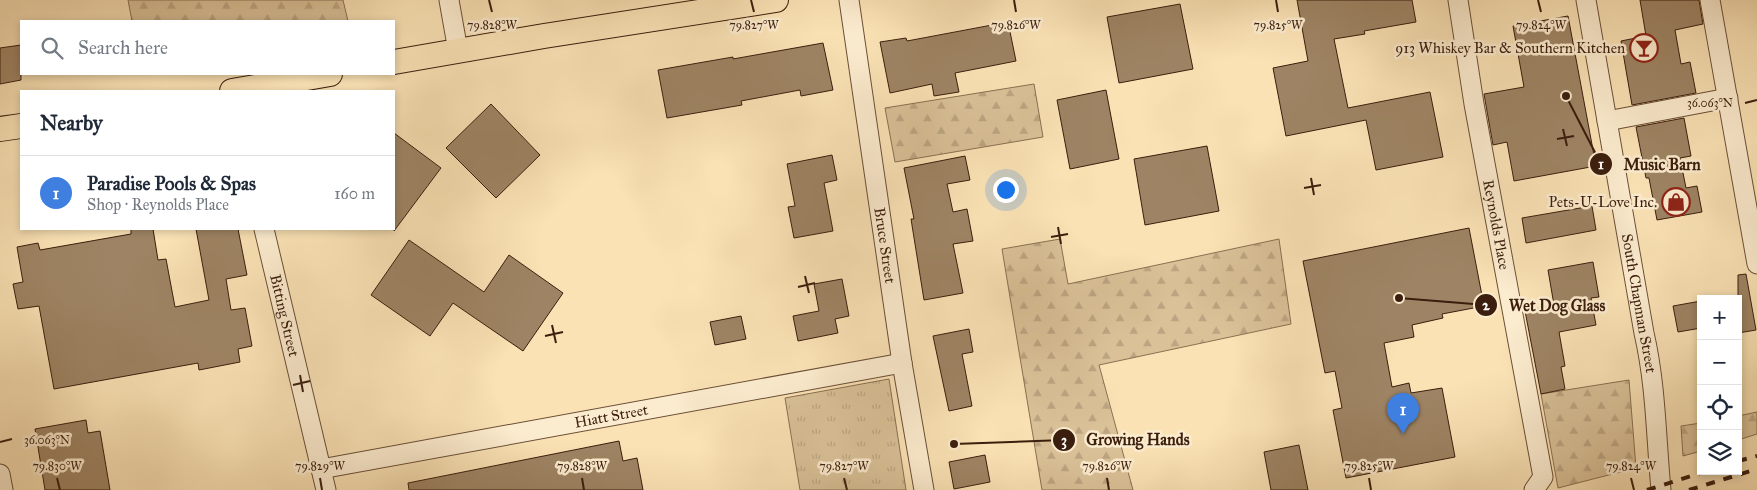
<!DOCTYPE html>
<meta charset="utf-8">
<style>
body{margin:0;font-family:"IM FELL Great Primer",serif;background:#f6f6f7;color:#1f2937}
.controls{position:absolute;right:15px;bottom:15px;display:grid;overflow:hidden;border-radius:0px;box-shadow:0 2px 8px #0003}
.controls button{width:45px;height:45px;display:grid;place-items:center;padding:0;border:0;border-bottom:1px solid #e0e1e3;background:#fff;color:#1f2937;font:25px sans-serif}
.you{position:absolute;left:1005px;top:189px;width:18px;height:18px;margin:-12px;border:4px solid #fff;border-radius:50%;background:#1a73e8;box-shadow:0 0 0 8px #1a73e833}
.badge{display:grid;place-items:center;width:32px;height:32px;border-radius:50%;background:#db2777;color:#fff;font-size:16px;font-weight:700}
.pin{position:absolute;translate:-50% -41px;filter:drop-shadow(0 1px 2px #0008)}
.pin::after{content:'';position:absolute;top:26px;width:18px;height:15px;background:inherit;clip-path:polygon(0 0,100% 0,50% 100%)}
.list{margin:0;padding:0;list-style:none}
h2{display:flex;justify-content:space-between;align-items:center;height:65px;margin:0;padding:0 20px;font-size:21px}
h2 small{font-size:16px;font-weight:400;color:#747a83}
.list li{display:grid;grid-template-columns:32px 1fr auto;gap:15px;align-items:center;box-sizing:border-box;height:75px;padding:0 20px;border-top:1px solid #e0e1e3}
.list b{display:block;font-size:19px;white-space:nowrap}
.list p{margin:0;font-size:16px;white-space:nowrap;color:#747a83}
.list em{font-size:16px;font-style:normal;color:#747a83}
.icon{flex:none;width:28px;height:28px;fill:none;stroke:currentColor;stroke-width:2;stroke-linecap:round;stroke-linejoin:round}
.map{position:relative;flex:none;width:1757px;height:490px;overflow:hidden}
.search{position:absolute;background:#fff;box-shadow:0 2px 8px #0003;left:20px;top:20px;width:375px;height:55px;display:flex;align-items:center;gap:12px;box-sizing:border-box;padding:0 18px;border-radius:0px;color:#747a83;font-size:19px}
.panel{position:absolute;background:#fff;box-shadow:0 2px 8px #0003;left:20px;top:90px;width:375px;height:140px;border-radius:0px}
.map>svg:first-child{display:block}
</style>
<div class="map">
<svg width="1757" height="490" viewBox="0 0 1757 490">
<defs>
<pattern id="grass-tufts" width="24" height="20" patternUnits="userSpaceOnUse" patternTransform="scale(1.25)"><rect width="24" height="20" fill="#dac198"/><path d="M3 7l-1-3M5 7V3M7 7l1-3M15 17l-1-3M17 17v-4M19 17l1-3" fill="none" stroke="#bca582"/></pattern>
<pattern id="forest-firs" width="22" height="20" patternUnits="userSpaceOnUse" patternTransform="scale(1.25)"><rect width="22" height="20" fill="#dac198"/><path d="M5 1l3.5 6h-7zM16 11l3.5 6h-7z" fill="#bca582"/></pattern>
</defs>
<rect width="100%" height="100%" fill="#fae2b5"/>
<filter id="stains"><feTurbulence type="fractalNoise" baseFrequency=".004" numOctaves="4"/><feColorMatrix values="0 0 0 0 .2 0 0 0 0 .09 0 0 0 0 .02 0 0 0 .5 -.17"/></filter>
<radialGradient id="worn" r=".72"><stop offset=".6" stop-color="#630" stop-opacity="0"/><stop offset="1" stop-color="#630" stop-opacity=".3"/></radialGradient>
<path fill="url(#grass-tufts)" stroke="#8a7052" d="M889 379 906 490H800L785 398Z"/>
<path fill="url(#forest-firs)" stroke="#8a7052" d="M128 0H343L348 21H132Z
M1034 84 1043 137 895 162 885 108Z
M1060 239 1068 284 1279 239 1291 324 1099 365 1133 490H1042L1002 249Z
M1629 380 1636 468 1558 488 1541 394Z
M1757 412V434L1738 440V416Z
M1701 423V451L1683 456 1681 426Z"/>
<path fill="#9e8464" stroke="#3b1e0d" d="M1297 0H1412L1416 22 1364 31 1365 34 1334 39 1348 108 1430 92 1443 157 1376 170 1366 120 1286 136 1273 68 1308 61Z
M1640 0H1699L1703 24 1675 30 1681 64 1690 62 1696 93 1632 105 1621 41 1646 36Z
M1180 4 1193 69 1119 83 1107 17Z
M1568 16 1596 166 1514 181 1507 142 1493 145 1484 94 1524 87 1513 26Z
M1008 22 1016 61 955 73 959 92 934 96 932 84 890 93 880 42 906 38 907 41Z
M823 43 833 90 801 96 800 90 741 101 742 105 667 118 658 70 733 57V59Z
M21 45V80L0 84V48Z
M1106 90 1119 159 1070 169 1057 100Z
M491 104 540 155 496 198 446 148Z
M1684 118 1691 156 1680 158 1686 188 1697 186 1702 212 1657 220 1649 178H1646L1636 127Z
M394 133 441 168 394 231Z
M1207 146 1219 211 1145 225 1134 159Z
M832 155 837 180 824 183 833 231 794 238 788 207 795 206 787 164Z
M965 156 970 180 947 184 953 212 967 209 973 241 953 244 963 293 924 300 911 219H914L904 168Z
M1592 206 1596 230 1526 243 1522 218Z
M1469 228 1484 306 1442 314 1443 318 1412 325 1414 337 1384 343 1392 387 1409 383 1411 393 1442 388 1455 457 1346 478 1333 410 1342 408 1335 371 1325 373 1303 261Z
M131 229H153L158 260 166 259 175 307 209 300 196 229H238L247 275 226 279 231 310 245 308 252 346 238 349 240 362 199 370 198 363 54 389 39 306 18 309 13 284 23 282 17 247 38 243 40 250 131 234Z
M409 240 484 292 509 255 563 293 523 351 453 303 430 336 371 295Z
M1593 262 1599 297 1591 298 1596 325 1559 332 1565 366 1561 367 1565 389 1541 394 1525 311 1554 305 1548 270Z
M1746 274 1756 330 1738 333V275Z
M842 279 849 316 835 319 838 333 798 341 793 316 819 311 814 284Z
M1701 301V328L1678 332 1673 306Z
M741 316 746 339 715 345 710 322Z
M969 329 973 352 962 354 972 406 949 411 933 336Z
M86 420 88 433 100 431 110 490H45L35 429Z
M619 441 623 461 637 458 643 490H409L408 483Z
M1299 445 1308 490H1271L1264 452Z
M985 455 990 482 954 489 949 462Z"/>
<g fill="none" stroke-linecap="round" stroke-linejoin="round">
<defs>
<g id="minor">
<path d="M449 0 458 51"/>
<path id="s1" d="M849 0 902 363 924 490"/>
<path id="s2" d="M1458 0 1474 104 1543 477 1534 490"/>
<path id="s3" d="M1586 0 1644 333C1656 385 1656 437 1661 490"/>
<path d="M1710 0 1757 264"/>
<path d="M1607 121 1728 98"/>
<path id="s4" d="M264 229 326 490"/>
<path id="s5" d="M321 469 902 363"/>
<path d="M0 474 3 490"/>
</g>
<path id="major" d="M394 62 544 36 776 0
M232 91 330 74
M0 129 21 126"/>
</defs>
<use href="#minor" stroke="#6b4f37" stroke-width="21"/>
<use href="#major" stroke="#3b1e0d" stroke-width="26"/>
<use href="#minor" stroke="#fceccf" stroke-width="19"/>
<use href="#major" stroke="#fae2b5" stroke-width="24"/>
<path stroke="#3b1e0d" stroke-width="4" stroke-dasharray="9 9" stroke-linecap="butt" d="M1738 461 1757 456
M1647 490 1707 471
M1689 490 1757 469"/>
</g>
<path fill="none" stroke="#3b1e0d" stroke-width="2" d="M489 0 492 12M751 0 754 12M1014 0 1016 12M1276 0 1278 12M1538 0 1541 12M1745 103 1757 100M1563 129 1567 146M1557 139 1574 136M1311 178 1314 195M1304 188 1321 185M1058 227 1061 244M1051 237 1068 234M805 276 809 293M798 287 815 283M552 325 556 343M545 336 563 332M300 375 303 392M293 385 310 381M0 442 12 439M57 478 60 490M320 478 322 490M582 478 584 490M844 478 847 490M1107 478 1109 490M1369 478 1371 490M1631 478 1634 490"/>
<defs>
<symbol id="bar-ring" viewBox="-11 -11 22 22"><circle r="9.5" fill="#fceccf" stroke="#8f2418" stroke-width="1.5"/><path d="M-6-5H6L.8 .8V4.5H3.5V6h-7V4.5H-.8V.8Z" fill="#8f2418"/></symbol>
<symbol id="shop-ring" viewBox="-11 -11 22 22"><circle r="9.5" fill="#fceccf" stroke="#8f2418" stroke-width="1.5"/><path d="M-5-2.5h2.3a2.7 3.5 0 0 1 5.4 0H5L5.5 6h-11ZM-1.5-2.5h3a1.5 2.3 0 0 0-3 0Z" fill="#8f2418"/></symbol>
</defs>
<g fill-rule="evenodd">
<use href="#bar-ring" x="1628" y="32" width="32" height="32"/>
<use href="#shop-ring" x="1660" y="186" width="32" height="32"/>
</g>
<g text-anchor="middle" dominant-baseline="central" stroke-width="5" stroke-linejoin="round" paint-order="stroke">
<g font-size="15" fill="#3b1e0d" stroke="#fceccf" text-anchor="end">
<text x="1625" y="48">913 Whiskey Bar &amp; Southern Kitchen</text>
<text x="1657" y="202">Pets-U-Love Inc.</text>
</g>
<g font-size="15" fill="#3b1e0d" stroke="#fceccf">
<text stroke="none"><textPath href="#s2" startOffset="228">Reynolds Place</textPath></text>
<text stroke="none"><textPath href="#s1" startOffset="248">Bruce Street</textPath></text>
<text stroke="none"><textPath href="#s3" startOffset="308">South Chapman Street</textPath></text>
<text stroke="none"><textPath href="#s4" startOffset="89">Bitting Street</textPath></text>
<text stroke="none"><textPath href="#s5" startOffset="295">Hiatt Street</textPath></text>
</g>
</g>
<g font-size="12" text-anchor="middle" fill="#3b1e0d" stroke="#fceccf" stroke-width="5" stroke-linejoin="round" paint-order="stroke">
<text x="492" y="29">79.828°W</text>
<text x="754" y="29">79.827°W</text>
<text x="1016" y="29">79.826°W</text>
<text x="1278" y="29">79.825°W</text>
<text x="1541" y="29">79.824°W</text>
<text x="1710" y="107">36.063°N</text>
<text x="47" y="444">36.063°N</text>
<text x="57" y="470">79.830°W</text>
<text x="320" y="470">79.829°W</text>
<text x="582" y="470">79.828°W</text>
<text x="844" y="470">79.827°W</text>
<text x="1107" y="470">79.826°W</text>
<text x="1369" y="470">79.825°W</text>
<text x="1631" y="470">79.824°W</text>
</g>
<path fill="none" stroke="#3b1e0d" stroke-width="2" d="M1566 96L1601 164M1399 298L1486 305M954 444L1064 440"/>
<g fill="#3b1e0d" stroke="#fceccf" stroke-width="2">
<circle cx="1566" cy="96" r="5"/>
<circle cx="1399" cy="298" r="5"/>
<circle cx="954" cy="444" r="5"/>
<circle cx="1601" cy="164" r="12"/>
<circle cx="1486" cy="305" r="12"/>
<circle cx="1064" cy="440" r="12"/>
</g>
<g font-size="15" text-anchor="middle" font-weight="bold" fill="#fff">
<text x="1601" y="169">1</text>
<text x="1486" y="310">2</text>
<text x="1064" y="445">3</text>
</g>
<g font-size="16" text-anchor="middle" font-weight="bold" fill="#3b1e0d" stroke="#fceccf" stroke-width="5" stroke-linejoin="round" paint-order="stroke">
<text x="1662" y="170">Music Barn</text>
<text x="1557" y="311">Wet Dog Glass</text>
<text x="1138" y="445">Growing Hands</text>
</g>
<rect width="100%" height="100%" filter="url(#stains)"/>
<rect width="100%" height="100%" fill="url(#worn)"/>
</svg>
<div class="controls">
<button>+</button>
<button>−</button>
<button><svg class="icon" aria-label="locate" viewBox="0 0 24 24"><circle cx="12" cy="12" r="6"/><path d="M12 2v4M12 18v4M2 12h4M18 12h4"/></svg></button>
<button><svg class="icon" aria-label="layers" viewBox="0 0 24 24"><path d="M12 4l9 5-9 5-9-5zM3 14l9 5 9-5"/></svg></button>
</div>
<div class="you"></div>
<div class="pin badge" style="left:1403px;top:434px;background:#3f7fe0">1</div>
<div class="search"><svg class="icon" aria-label="search" viewBox="0 0 24 24"><circle cx="10" cy="10" r="6"/><path d="M15 15l6 6"/></svg>Search here</div>
<section class="panel">
<h2>Nearby<small></small></h2>
<ul class="list">
<li><span class="badge" style="background:#3f7fe0">1</span><div><b>Paradise Pools &amp; Spas</b><p>Shop · Reynolds Place</p></div><em>160 m</em></li>
</ul>
</section>
</div>
